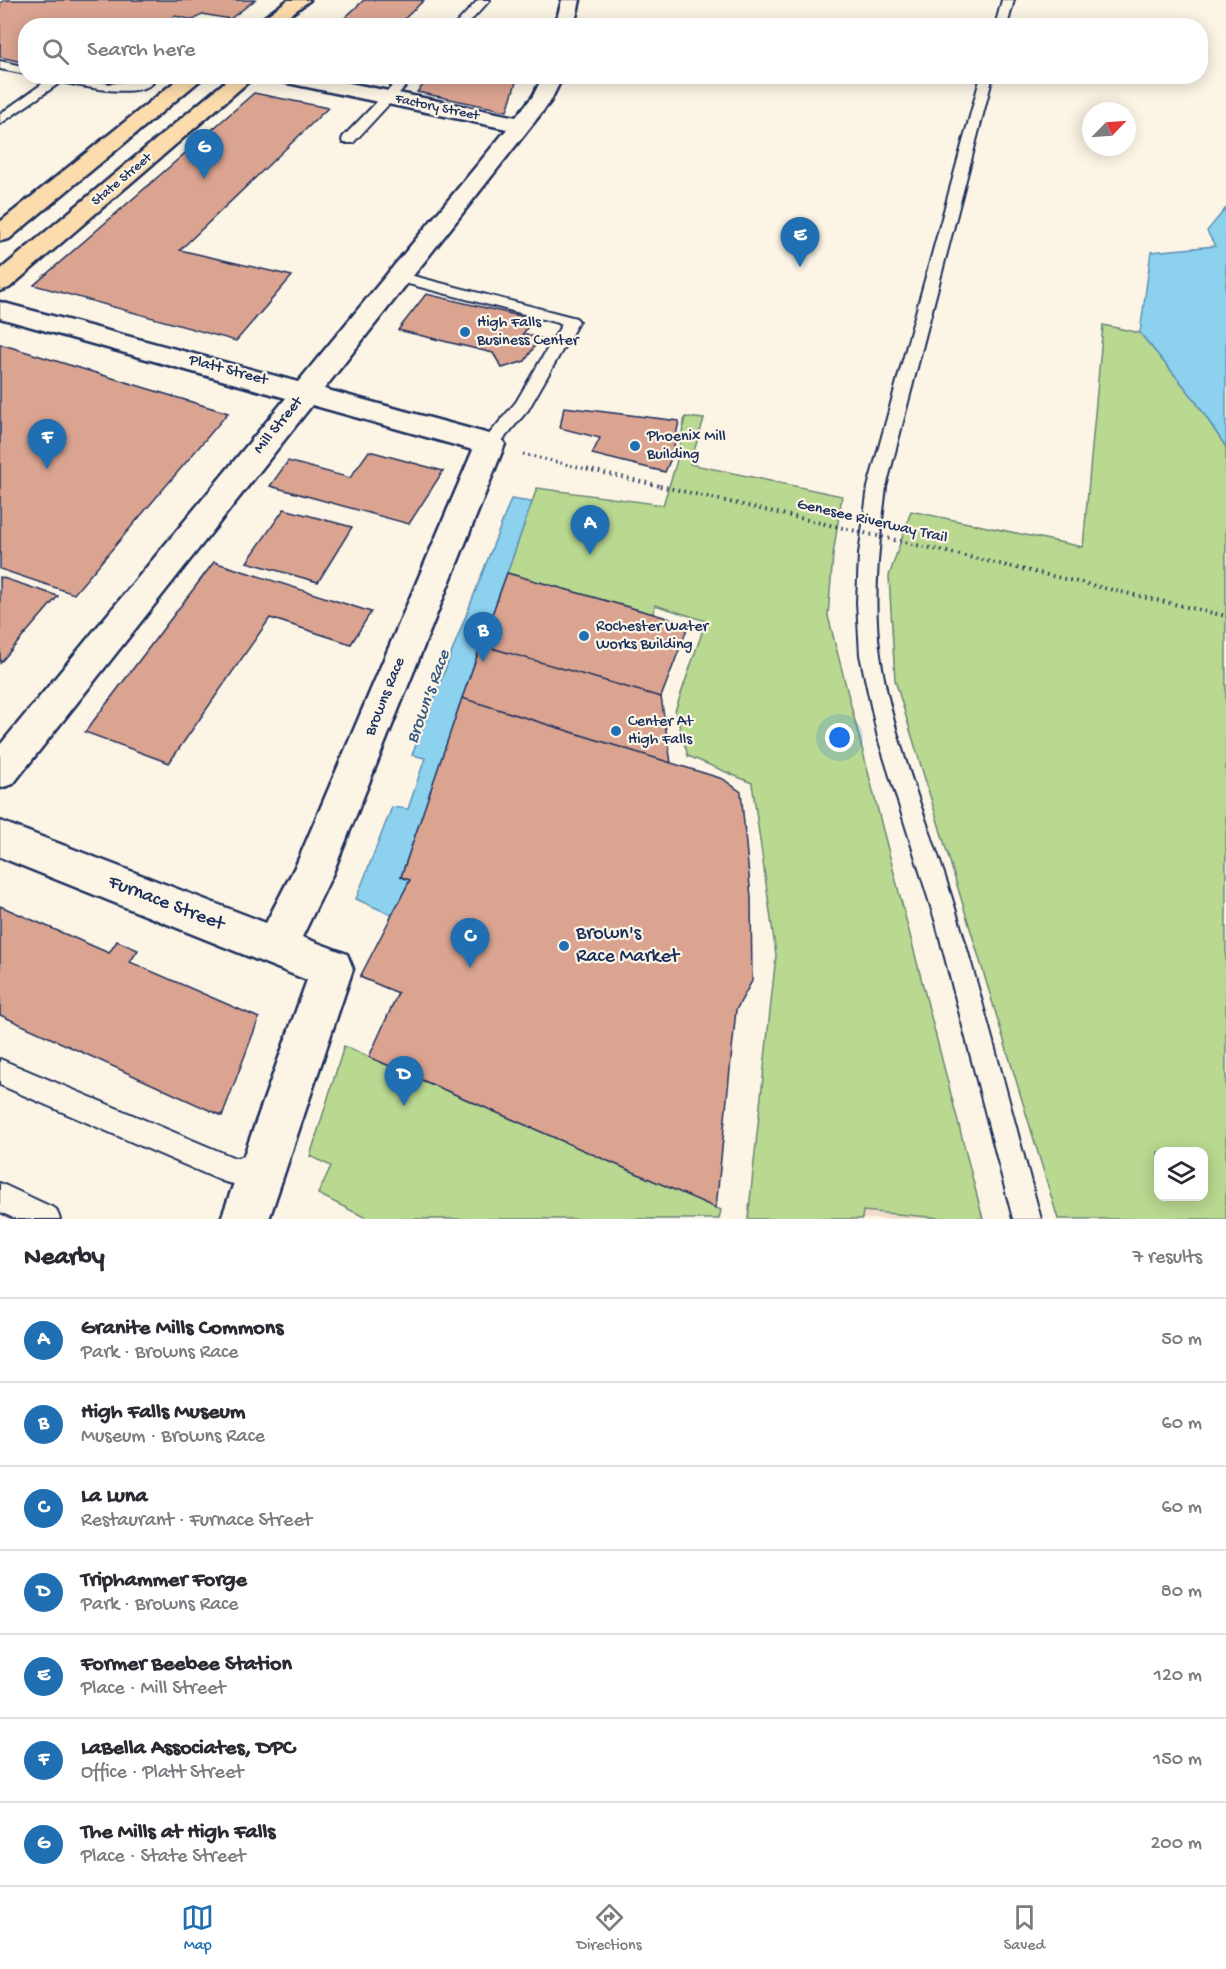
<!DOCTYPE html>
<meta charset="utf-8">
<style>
body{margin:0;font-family:"Gochi Hand",sans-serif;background:#f7f7f7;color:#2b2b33}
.controls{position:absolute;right:18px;bottom:18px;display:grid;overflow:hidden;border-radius:12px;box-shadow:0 3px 15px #0003}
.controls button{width:54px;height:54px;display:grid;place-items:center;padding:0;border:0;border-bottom:2px solid #e1e1e2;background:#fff;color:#2b2b33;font:30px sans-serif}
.compass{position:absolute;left:1082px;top:102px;width:54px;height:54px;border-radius:50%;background:#fff;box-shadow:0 3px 15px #0003;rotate:65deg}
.you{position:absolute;left:840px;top:738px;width:21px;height:21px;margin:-15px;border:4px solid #fff;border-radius:50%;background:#1a73e8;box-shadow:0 0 0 9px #1a73e833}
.badge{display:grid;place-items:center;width:39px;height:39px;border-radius:50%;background:#1f6fb2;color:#fff;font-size:20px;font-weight:700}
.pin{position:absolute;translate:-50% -50px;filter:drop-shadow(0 2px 3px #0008)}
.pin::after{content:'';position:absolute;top:32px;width:21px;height:18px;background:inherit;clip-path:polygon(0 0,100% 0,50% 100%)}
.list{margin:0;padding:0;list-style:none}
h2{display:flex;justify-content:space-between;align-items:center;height:78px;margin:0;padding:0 24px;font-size:26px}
h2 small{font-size:20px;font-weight:400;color:#7c7c81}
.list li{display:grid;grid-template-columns:39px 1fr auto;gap:18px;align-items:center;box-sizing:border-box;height:84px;padding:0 24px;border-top:2px solid #e1e1e2}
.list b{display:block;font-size:22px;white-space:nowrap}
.list p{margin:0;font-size:20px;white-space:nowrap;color:#7c7c81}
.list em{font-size:20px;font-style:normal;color:#7c7c81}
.icon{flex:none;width:33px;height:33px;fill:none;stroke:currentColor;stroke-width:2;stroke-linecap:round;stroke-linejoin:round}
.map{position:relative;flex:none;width:1226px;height:1219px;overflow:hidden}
.search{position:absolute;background:#fff;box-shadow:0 3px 15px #0003;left:18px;right:18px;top:18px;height:66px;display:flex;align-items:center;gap:15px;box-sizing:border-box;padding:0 21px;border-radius:24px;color:#7c7c81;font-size:22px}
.sheet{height:666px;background:#fff}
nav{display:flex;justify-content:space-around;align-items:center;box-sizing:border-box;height:84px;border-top:2px solid #e1e1e2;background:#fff;font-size:16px;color:#7c7c81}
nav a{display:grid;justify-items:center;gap:3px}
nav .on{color:#1f6fb2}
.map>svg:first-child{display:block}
</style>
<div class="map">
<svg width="1226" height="1219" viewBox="0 0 1226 1219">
<rect width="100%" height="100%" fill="#fcf5e5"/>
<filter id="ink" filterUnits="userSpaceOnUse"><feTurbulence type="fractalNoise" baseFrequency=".0167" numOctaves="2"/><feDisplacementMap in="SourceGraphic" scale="12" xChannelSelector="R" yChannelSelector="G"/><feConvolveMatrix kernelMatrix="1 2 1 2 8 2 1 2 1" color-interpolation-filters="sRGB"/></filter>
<g filter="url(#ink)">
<path fill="#f2ddcc" d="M863 1211 951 1219H862Z"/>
<path fill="#b9d890" stroke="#6a8477" stroke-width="1.5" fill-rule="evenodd" d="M1103 325 1140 333 1192 396 1226 447V1219H1058L895 680 889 576 911 511 1083 547ZM1158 1152H1204V1196H1158Z
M685 417 704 419 690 464 842 496 833 555 828 616 983 1219H951L863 1211 862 1219H748L776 955 752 783 688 756 675 711 706 621 655 605 653 614 507 573 537 488 663 505 676 464Z
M344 1046 721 1210 719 1219H368L318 1194 331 1166 310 1156Z"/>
<path fill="#8cd1ee" stroke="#5f90b4" stroke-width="1.5" d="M1226 208V447L1192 396 1140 333 1151 252 1215 246 1207 231Z
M511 499 532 502 401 876 410 880 392 915 356 899 392 807 408 809 425 758 412 755Z"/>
<path fill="#daa490" stroke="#1b2f5e" stroke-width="1.5" d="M5 0H255L230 19 202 14 194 20 175 16 162 26H26V63L0 57V3Z
M364 0H424L397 26H336Z
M431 76H518L507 111 417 92Z
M254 93 328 108 180 250 292 276 236 341 34 285Z
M426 294 533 319 523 334 540 338 525 361 502 368 493 353 398 330Z
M0 344 228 413 74 594 0 569Z
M564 407 679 421 672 456 665 472 592 454 600 438 560 428Z
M369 451 443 471 409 524 270 486 288 461 350 478Z
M284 509 352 527 318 582 247 562Z
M214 562 371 612 351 644 270 618 169 763 85 732Z
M507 573 689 624 661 697 481 645Z
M0 577 58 596 0 663Z
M481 645 661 697 671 763 462 698Z
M462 698 723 779 741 792 751 897 752 981 736 1010 716 1208 369 1057 398 993 360 977 410 880 401 877Z
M0 906 109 953 117 941 138 950 130 962 259 1018 222 1116 0 1015Z"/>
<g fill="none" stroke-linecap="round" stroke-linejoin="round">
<defs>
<path id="lane" d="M478 0H490L466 26H454Z
M1002 0H1014L1007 26H995Z
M0 61 26 67V74L0 69Z
M45 76H71L109 84 147 79 153 83C135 99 82 86 61 82L0 124V114L49 79Z
M402 76H415L353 143H343L342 140 343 137Z
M981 76H993L886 487C879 543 872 599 880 655 893 746 935 836 960 925 989 1023 1014 1121 1041 1219H1013L936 923 878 738 860 655 857 602 859 554 868 487Z
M398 272 576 318 579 321 528 410 496 448H484L481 444 516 402 562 324 393 280 391 277Z
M0 1059 235 1158 263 1153 273 1157 277 1167 273 1177C256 1184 239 1187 222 1181L0 1085Z
M0 1183 56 1209 60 1219H16L0 1212Z"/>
<path id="street" d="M562 0H580L574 26H555Z
M273 76H315L516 117 533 96 543 76H563L550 102 324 389 500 437 505 444 332 875 302 937 347 954 353 969 269 1219H221L307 980 0 857V821L266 923 297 863 473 450 312 405 13 784 0 788V745L286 398 0 318V302L298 382 507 129 283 82 276 80Z"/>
<path id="primary" d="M288 0H310L275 26H252Z
M182 76H205L9 239 0 241V222Z
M232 76H255L9 288 0 291V270Z"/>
</defs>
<use href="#lane" stroke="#1b2f5e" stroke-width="4"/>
<use href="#street" stroke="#1b2f5e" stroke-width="5"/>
<use href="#primary" stroke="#1b2f5e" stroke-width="5"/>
<path stroke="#1b2f5e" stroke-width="3" stroke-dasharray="1.5 4" stroke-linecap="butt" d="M523 454 594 471"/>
<path stroke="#1b2f5e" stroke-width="4" stroke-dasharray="1.5 4.5" stroke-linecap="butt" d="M587 469 660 486"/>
<use href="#lane" fill="#fcf5e5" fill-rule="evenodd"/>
<use href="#street" fill="#fcf5e5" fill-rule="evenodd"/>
<use href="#primary" fill="#fcdcac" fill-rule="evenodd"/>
<path stroke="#1b2f5e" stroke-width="4" stroke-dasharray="1.5 4.5" stroke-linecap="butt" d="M660 486 1226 616"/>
</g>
</g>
<g fill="#1f6fb2" stroke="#fcf5e5" stroke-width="2">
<circle cx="465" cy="332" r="6"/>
<circle cx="635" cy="446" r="6"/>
<circle cx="584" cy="636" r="6"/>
<circle cx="616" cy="731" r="6"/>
<circle cx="564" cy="946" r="6"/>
</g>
<g text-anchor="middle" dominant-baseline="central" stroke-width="4.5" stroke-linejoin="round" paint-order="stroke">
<g font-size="14" fill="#1b2f5e" stroke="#fcf5e5">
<text transform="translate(437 108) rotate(12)">Factory Street</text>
<text transform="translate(122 180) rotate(-40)">State Street</text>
</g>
<g font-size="16" fill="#1b2f5e" stroke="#fcf5e5" text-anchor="start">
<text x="477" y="323">High Falls<tspan x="477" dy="18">Business Center</tspan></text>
<text x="647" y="437">Phoenix Mill<tspan x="647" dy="18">Building</tspan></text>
<text x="596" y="627">Rochester Water<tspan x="596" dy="18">Works Building</tspan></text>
<text x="628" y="722">Center At<tspan x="628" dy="18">High Falls</tspan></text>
</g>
<g font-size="16" fill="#1b2f5e" stroke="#fcf5e5">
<text transform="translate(228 371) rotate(15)">Platt Street</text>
<text transform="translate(279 426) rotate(-51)">Mill Street</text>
<text transform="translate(872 522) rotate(13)">Genesee Riverway Trail</text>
<text transform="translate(386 697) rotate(-68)">Browns Race</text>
</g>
<g font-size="18" font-style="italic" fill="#375882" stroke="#fcf5e5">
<text transform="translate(429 697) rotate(-70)">Brown's Race</text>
</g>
<g font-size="20" fill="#1b2f5e" stroke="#fcf5e5">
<text transform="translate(166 904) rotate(21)">Furnace Street</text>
</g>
<g font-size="20" fill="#1b2f5e" stroke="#fcf5e5" text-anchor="start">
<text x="576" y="934">Brown's<tspan x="576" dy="23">Race Market</tspan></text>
</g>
</g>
</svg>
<div class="controls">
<button><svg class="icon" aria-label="layers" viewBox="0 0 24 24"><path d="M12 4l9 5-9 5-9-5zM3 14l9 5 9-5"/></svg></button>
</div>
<svg class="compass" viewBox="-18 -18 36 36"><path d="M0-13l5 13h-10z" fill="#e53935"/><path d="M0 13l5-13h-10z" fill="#7c7c81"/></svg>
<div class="you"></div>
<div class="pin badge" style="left:590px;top:555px">A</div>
<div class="pin badge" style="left:483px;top:662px">B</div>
<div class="pin badge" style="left:470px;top:968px">C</div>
<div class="pin badge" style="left:404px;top:1106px">D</div>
<div class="pin badge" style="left:800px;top:267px">E</div>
<div class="pin badge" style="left:47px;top:469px">F</div>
<div class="pin badge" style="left:204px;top:179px">G</div>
<div class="search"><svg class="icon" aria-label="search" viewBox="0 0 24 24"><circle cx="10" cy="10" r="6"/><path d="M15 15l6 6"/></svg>Search here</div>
</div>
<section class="sheet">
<h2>Nearby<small>7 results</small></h2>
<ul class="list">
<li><span class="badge">A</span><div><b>Granite Mills Commons</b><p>Park · Browns Race</p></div><em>50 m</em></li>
<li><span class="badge">B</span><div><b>High Falls Museum</b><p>Museum · Browns Race</p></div><em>60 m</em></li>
<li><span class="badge">C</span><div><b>La Luna</b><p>Restaurant · Furnace Street</p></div><em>60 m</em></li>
<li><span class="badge">D</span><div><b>Triphammer Forge</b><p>Park · Browns Race</p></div><em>80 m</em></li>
<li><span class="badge">E</span><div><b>Former Beebee Station</b><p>Place · Mill Street</p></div><em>120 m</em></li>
<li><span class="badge">F</span><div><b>LaBella Associates, DPC</b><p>Office · Platt Street</p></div><em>150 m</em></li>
<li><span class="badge">G</span><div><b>The Mills at High Falls</b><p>Place · State Street</p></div><em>200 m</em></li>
</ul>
</section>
<nav>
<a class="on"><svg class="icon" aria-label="map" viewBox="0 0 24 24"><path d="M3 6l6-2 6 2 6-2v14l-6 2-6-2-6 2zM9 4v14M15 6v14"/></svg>Map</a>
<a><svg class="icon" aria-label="directions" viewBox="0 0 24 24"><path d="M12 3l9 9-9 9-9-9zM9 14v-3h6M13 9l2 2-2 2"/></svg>Directions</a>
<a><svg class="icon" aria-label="saved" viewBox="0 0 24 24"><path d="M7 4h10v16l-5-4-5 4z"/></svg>Saved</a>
</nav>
